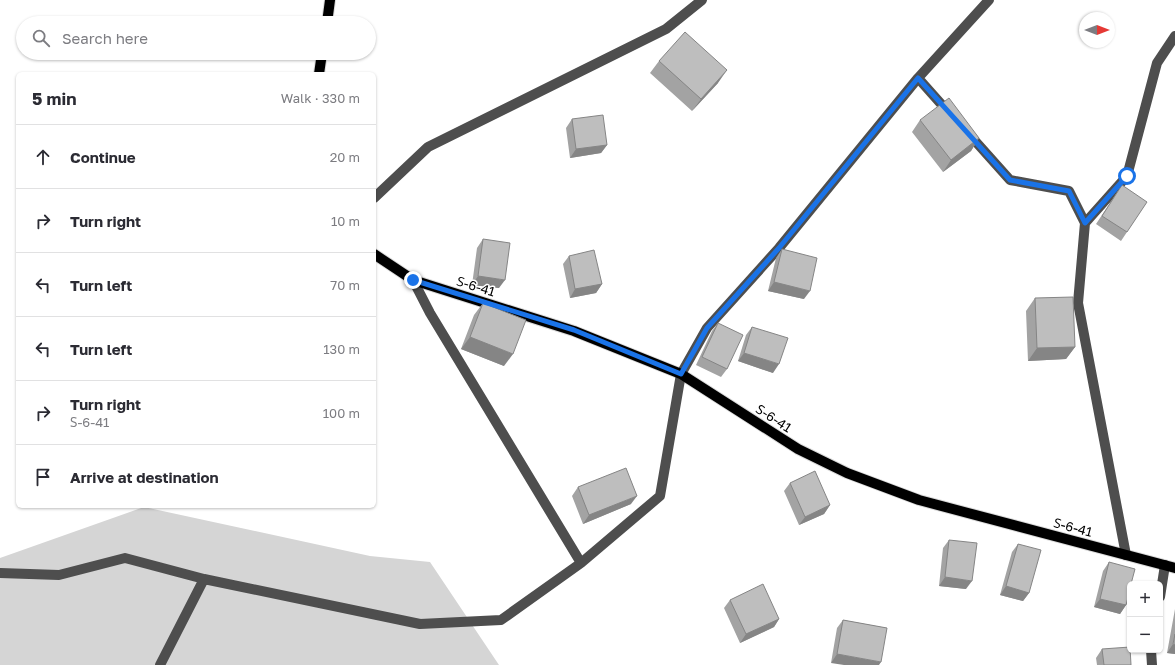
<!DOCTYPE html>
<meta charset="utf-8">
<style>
body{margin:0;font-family:"Golos Text","Noto Sans Armenian",sans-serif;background:#f2f2f3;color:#2b2b33}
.controls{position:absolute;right:12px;bottom:12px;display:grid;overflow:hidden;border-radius:6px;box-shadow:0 1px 3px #0004}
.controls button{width:36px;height:36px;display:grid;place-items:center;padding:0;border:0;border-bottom:1px solid #e1e1e2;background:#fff;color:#2b2b33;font:20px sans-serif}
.compass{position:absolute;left:1079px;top:12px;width:36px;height:36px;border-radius:50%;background:#fff;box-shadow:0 1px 3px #0004;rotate:90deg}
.stop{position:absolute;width:12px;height:12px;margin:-9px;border:3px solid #1a73e8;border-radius:50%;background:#fff}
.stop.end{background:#1a73e8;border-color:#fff;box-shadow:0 1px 4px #0008}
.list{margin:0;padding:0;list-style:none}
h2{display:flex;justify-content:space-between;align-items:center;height:52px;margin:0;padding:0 16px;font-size:17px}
h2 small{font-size:13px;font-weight:400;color:#7c7c81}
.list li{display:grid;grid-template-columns:26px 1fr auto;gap:12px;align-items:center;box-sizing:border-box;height:64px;padding:0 16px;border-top:1px solid #e1e1e2}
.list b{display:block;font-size:15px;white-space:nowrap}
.list p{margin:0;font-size:13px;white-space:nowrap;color:#7c7c81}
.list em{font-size:13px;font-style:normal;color:#7c7c81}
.icon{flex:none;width:22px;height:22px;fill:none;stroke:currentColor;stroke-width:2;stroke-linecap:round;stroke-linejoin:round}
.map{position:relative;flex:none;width:1175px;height:665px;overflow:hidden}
.search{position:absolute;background:#fff;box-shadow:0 1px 3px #0004;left:16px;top:16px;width:360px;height:44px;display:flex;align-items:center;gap:10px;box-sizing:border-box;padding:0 14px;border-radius:22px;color:#7c7c81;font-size:15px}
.panel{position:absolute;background:#fff;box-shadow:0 1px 3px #0004;left:16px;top:72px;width:360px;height:436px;border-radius:6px}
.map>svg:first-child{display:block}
</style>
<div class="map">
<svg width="1175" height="665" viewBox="0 0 1175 665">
<rect width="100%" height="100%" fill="#fff"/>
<path fill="#d5d5d5" d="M144 507 370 556 430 562 499 665H0V558Z"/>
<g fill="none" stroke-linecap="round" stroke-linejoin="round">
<defs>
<path id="major" d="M327 23 330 0
M319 74 322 53
M374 254 413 280 574 331 681 374 798 449 847 473 919 500 1175 568"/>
</defs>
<use href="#major" stroke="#dbdbdb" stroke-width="12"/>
<path stroke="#4e4e4e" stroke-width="10" d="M918 78 950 114
M968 133 1010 180 1069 191 1085 223
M374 198 428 147 666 29 702 0
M413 280 430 313 581 563
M1126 555 1078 303 1085 223 1127 176 1157 63 1175 36
M0 573 59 575 125 558 204 579 420 624 501 620 581 563 660 496 681 374 707 328 779 248 918 78 989 0
M1160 597 1165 565
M1151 650 1152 665
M160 665 204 579"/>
<use href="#major" stroke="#000" stroke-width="10"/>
</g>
<path fill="#a3a3a3" d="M659 61 718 83 692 111 650 73Z
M572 119 607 145 601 153 570 158 566 128Z
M920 120 979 138 971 151 943 172 912 132Z
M1122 185 1127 232 1121 241 1096 224Z
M483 239 499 288 472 285 477 248Z
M782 249 804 299 768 291 776 258Z
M569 256 602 284 596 293 570 298 563 264Z
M1035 298 1075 347 1066 359 1028 361 1026 311Z
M483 303 504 366 461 349 474 315Z
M718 323 727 369 721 377 696 365 712 331Z
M752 327 773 373 738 361 746 335Z
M790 483 830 505 824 514 799 525 784 491Z
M578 487 631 504 583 524 572 496Z
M949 540 966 589 939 586 943 548Z
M1018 544 1029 593 1023 601 1000 595 1012 552Z
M1109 562 1126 605 1120 614 1094 607 1103 571Z
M730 600 779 619 774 627 740 643 724 608Z
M1175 609V654L1167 653Z
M843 620 887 628 831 663 837 628Z
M1102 649 1131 665H1097L1096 658Z"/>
<path fill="#858585" d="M727 70 718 83 692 111 701 99Z
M979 138 971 151 943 172 951 160Z
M607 145 601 153 570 158 576 149Z
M478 276 505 280 499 288 472 285Z
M774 282 810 291 804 299 768 291Z
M602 284 596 293 570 298 575 289Z
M470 337 513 354 504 366 461 349Z
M1075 347 1066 359 1028 361 1037 348Z
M744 353 779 364 773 373 738 361Z
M637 496 631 504 583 524 589 515Z
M830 505 824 514 799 525 805 517Z
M945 577 972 581 966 589 939 586Z
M1006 586 1029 593 1023 601 1000 595Z
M1100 599 1126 605 1120 614 1094 607Z
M779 619 774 627 740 643 746 634Z
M1173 644 1175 645V654L1167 653Z
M837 654 881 662 879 665H844L831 663Z"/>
<path fill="#bebebe" stroke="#858585" d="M685 32 727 70 701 99 659 61Z
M949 98 979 138 951 160 920 120Z
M603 115 607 145 576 149 572 119Z
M1122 185 1147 202 1127 232 1102 216Z
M483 239 510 243 505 280 478 276Z
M782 249 817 258 810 291 774 282Z
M594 250 602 284 575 289 569 256Z
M1073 297 1075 347 1037 348 1035 298Z
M483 303 526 320 513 354 470 337Z
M718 323 743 335 727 369 702 357Z
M752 327 788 338 779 364 744 353Z
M626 468 637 496 589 515 578 487Z
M815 471 830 505 805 517 790 483Z
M949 540 977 543 972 581 945 577Z
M1018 544 1041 550 1029 593 1006 586Z
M1109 562 1135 569 1131 584H1130V590L1126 605 1100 599Z
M763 584 779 619 746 634 730 600Z
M843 620 887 628 881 662 837 654Z
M1175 634V645L1173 644Z
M1130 647 1131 665H1104L1102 649Z"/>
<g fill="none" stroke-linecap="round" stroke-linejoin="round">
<path stroke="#1a73e8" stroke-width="5" d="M413 280 574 330 681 374 707 328 779 248 918 78 1010 180 1069 191 1085 223 1127 176"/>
</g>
<g text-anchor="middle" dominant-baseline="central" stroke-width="3" stroke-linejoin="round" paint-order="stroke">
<g font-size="13" fill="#000" stroke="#fff">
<text transform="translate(476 286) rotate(17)">Տ-6-41</text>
<text transform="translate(774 418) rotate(33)">Տ-6-41</text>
<text transform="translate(1073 527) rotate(15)">Տ-6-41</text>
</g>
</g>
</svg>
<div class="controls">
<button>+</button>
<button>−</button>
</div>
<svg class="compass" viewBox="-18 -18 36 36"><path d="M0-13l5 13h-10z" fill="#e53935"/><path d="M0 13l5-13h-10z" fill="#7c7c81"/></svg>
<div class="stop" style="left:1127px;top:176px"></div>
<div class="stop end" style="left:413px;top:280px"></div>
<div class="search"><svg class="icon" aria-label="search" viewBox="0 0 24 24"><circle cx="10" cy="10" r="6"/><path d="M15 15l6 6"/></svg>Search here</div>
<section class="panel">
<h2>5 min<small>Walk · 330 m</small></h2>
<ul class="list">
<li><svg class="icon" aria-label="ahead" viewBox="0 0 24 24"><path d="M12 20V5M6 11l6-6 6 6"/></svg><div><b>Continue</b></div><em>20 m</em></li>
<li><svg class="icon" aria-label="right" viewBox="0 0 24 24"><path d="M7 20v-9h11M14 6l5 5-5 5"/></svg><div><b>Turn right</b></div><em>10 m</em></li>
<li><svg class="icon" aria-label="left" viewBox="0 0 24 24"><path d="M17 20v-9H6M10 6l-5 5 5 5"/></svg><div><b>Turn left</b></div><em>70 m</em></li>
<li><svg class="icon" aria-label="left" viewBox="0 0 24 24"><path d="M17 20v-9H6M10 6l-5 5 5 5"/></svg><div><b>Turn left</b></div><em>130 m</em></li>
<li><svg class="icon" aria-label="right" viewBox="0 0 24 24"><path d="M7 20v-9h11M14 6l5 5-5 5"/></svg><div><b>Turn right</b><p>Տ-6-41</p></div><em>100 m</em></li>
<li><svg class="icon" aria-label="arrive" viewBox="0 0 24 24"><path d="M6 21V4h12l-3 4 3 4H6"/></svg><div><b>Arrive at destination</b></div></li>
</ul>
</section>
</div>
